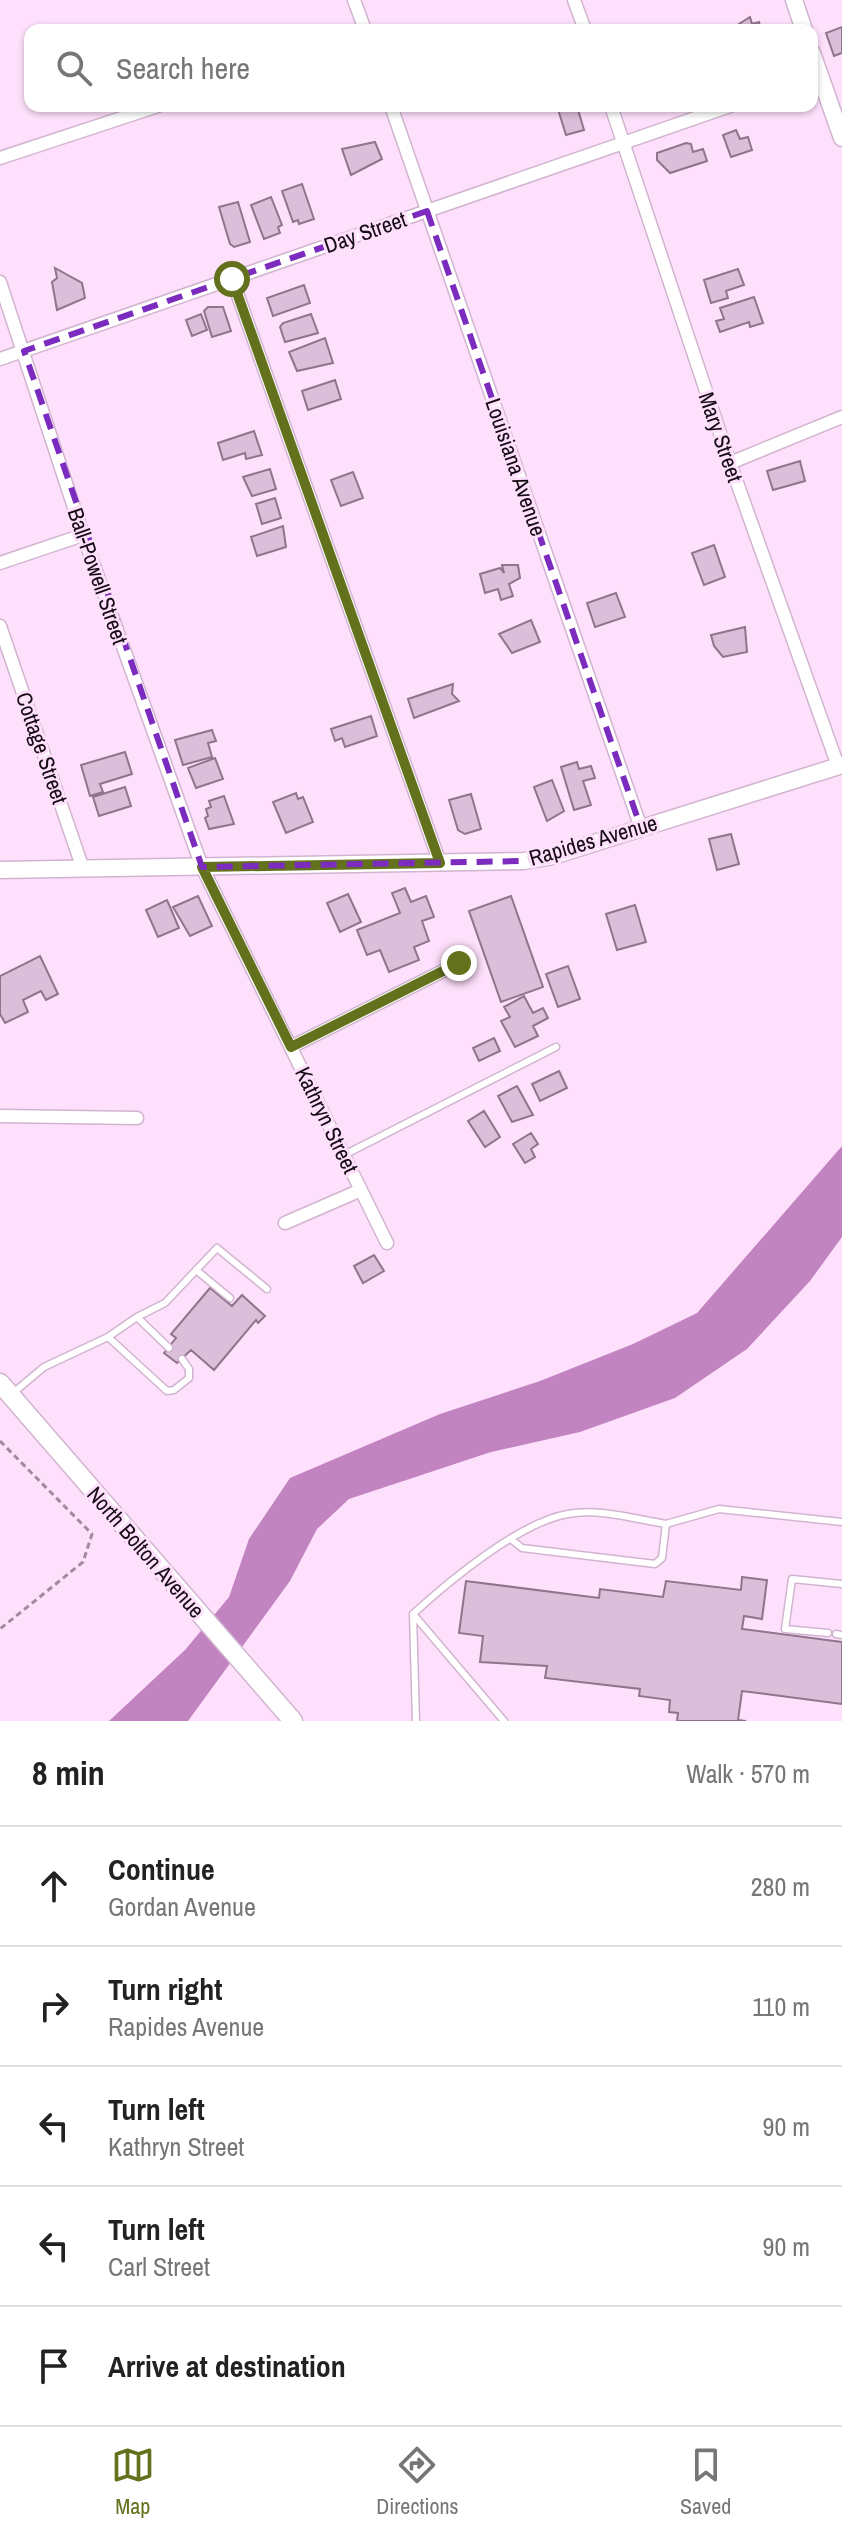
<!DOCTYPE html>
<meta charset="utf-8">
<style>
body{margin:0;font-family:"Archivo Narrow",sans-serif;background:#f6f6f6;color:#222}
.stop{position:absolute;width:24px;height:24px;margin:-18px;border:6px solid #64711c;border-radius:50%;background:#fff}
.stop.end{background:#64711c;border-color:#fff;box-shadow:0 2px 8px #0008}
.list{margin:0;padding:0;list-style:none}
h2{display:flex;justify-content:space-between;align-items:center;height:104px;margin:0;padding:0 32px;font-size:34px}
h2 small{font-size:26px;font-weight:400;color:#767676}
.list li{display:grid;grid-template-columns:52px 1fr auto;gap:24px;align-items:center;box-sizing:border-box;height:120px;padding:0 32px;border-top:2px solid #e0e0e0}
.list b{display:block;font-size:30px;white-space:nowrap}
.list p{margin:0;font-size:26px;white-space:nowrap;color:#767676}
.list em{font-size:26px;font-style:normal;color:#767676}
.icon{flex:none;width:44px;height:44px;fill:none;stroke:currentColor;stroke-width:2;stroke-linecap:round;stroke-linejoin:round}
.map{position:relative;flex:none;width:842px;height:1721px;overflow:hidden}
.search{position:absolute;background:#fff;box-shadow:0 2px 6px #0004;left:24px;right:24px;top:24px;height:88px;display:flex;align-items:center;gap:20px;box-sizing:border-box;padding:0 28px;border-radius:16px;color:#767676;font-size:30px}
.sheet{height:704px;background:#fff}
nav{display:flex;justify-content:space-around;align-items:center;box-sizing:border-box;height:112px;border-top:2px solid #e0e0e0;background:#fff;font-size:22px;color:#767676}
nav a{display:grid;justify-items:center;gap:4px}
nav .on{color:#64711c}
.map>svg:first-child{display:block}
</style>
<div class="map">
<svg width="842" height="1721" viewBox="0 0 842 1721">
<rect width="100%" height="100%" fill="#fee0fc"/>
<path fill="#c284c0" d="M842 1146V1237L810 1281 747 1349 675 1398 580 1432 491 1452 349 1499 317 1529 290 1581 188 1721H109L185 1650 229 1597 249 1539 290 1478 440 1414 540 1381 633 1344 697 1313Z"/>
<path fill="#dbbed9" stroke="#8f748e" stroke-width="2" d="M750 17 752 24 759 22 761 30H737L736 26Z
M842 27V53L834 56 826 33Z
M557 106H577L584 130 566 135Z
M736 130 740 139 748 137 752 150 731 157 723 135Z
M375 142 382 159 351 175 342 149Z
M686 143 691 144 693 152 703 149 707 161 670 173 657 160V153Z
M302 184 314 219 299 224 298 220 293 222 282 191Z
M271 197 282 225 278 227 280 233 264 239 251 205Z
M238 202 250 242 234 247 230 244 219 207Z
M55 268 82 283 85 298 57 310 52 282 57 278Z
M738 269 744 285 726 291 728 298 711 303 704 280Z
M304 285 310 303 273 316 267 298Z
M754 297 763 323 750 327 749 322 720 332 716 321 724 319 720 308Z
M208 307H223L231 331 212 337 204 311Z
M201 314 207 330 192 336 186 320Z
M311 314 318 333 285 342 280 327 283 323Z
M325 338 333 363 297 371 289 352Z
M335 380 341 399 308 410 302 391Z
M254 431 262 455 246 459 245 453 223 460 218 443Z
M800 461 805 481 773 490 767 471Z
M270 469 276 489 252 496 243 477Z
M353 472 363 498 341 506 331 480Z
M275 498 281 518 262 524 256 504Z
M283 526 286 547 257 556 251 537Z
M714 545 725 577 704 585 692 553Z
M502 565H518L520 578 509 584 513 596 501 600 498 589 485 593 480 574 500 568 504 573Z
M616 593 625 617 595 627 587 603Z
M531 620 540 642 512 653 499 634Z
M745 627 747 652 723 657 714 646 711 635Z
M453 684 452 694 459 701 414 718 408 699Z
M371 716 377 736 345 747 342 738 335 741 331 729Z
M212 730 216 741 208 743 212 757 183 765 175 740Z
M125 752 132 774 100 784 103 792 90 796 81 765Z
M215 758 223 779 196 788 188 768Z
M577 762 579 769 591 766 595 778 583 781 591 805 574 810 561 767Z
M552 780 564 811 547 821 534 787Z
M125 787 131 806 99 816 93 797Z
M296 793 298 799 303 797 313 822 286 833 273 802Z
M471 794 481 829 465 834 458 830 449 800Z
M224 796 234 824 209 829 205 818 208 816 206 809 211 807 209 801Z
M731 834 739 864 717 870 709 839Z
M405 888 411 902 426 896 434 917 422 921 429 941 414 947 419 960 389 972 380 950 367 955 357 930 400 913 392 893Z
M348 894 361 922 340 932 327 903Z
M198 896 212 926 190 936 173 907Z
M511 896 543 987 501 1002 469 911Z
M167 900 179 928 158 937 146 910Z
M635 905 646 942 617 950 606 914Z
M40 956 58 994 46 1000 41 991 23 1000 28 1012 5 1023 0 1014V976Z
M568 966 580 999 558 1007 546 974Z
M524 996 533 1013 543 1008 548 1018 533 1026 538 1036 515 1047 501 1021 510 1017 504 1007Z
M494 1038 500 1051 479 1061 473 1048Z
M559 1071 567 1088 540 1101 532 1084Z
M517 1086 533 1115 512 1122 498 1096Z
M484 1111 500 1137 485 1147 468 1121Z
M531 1133 538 1144 531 1149 535 1157 525 1163 513 1144Z
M374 1255 384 1271 363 1283 354 1266Z
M210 1288 232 1306 242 1295 265 1316 258 1323 256 1320 214 1370 191 1350 177 1363 164 1353 176 1338 171 1334Z
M742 1577 767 1580 762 1619 744 1616 742 1629 842 1642V1704L742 1691 738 1720 746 1721H677L678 1713 669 1712 670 1700 639 1696 640 1689 545 1678 547 1666 480 1662 483 1636 459 1633 466 1581 599 1598 600 1589 663 1597 666 1581 741 1590Z"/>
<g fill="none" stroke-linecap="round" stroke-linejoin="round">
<defs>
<path id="lane" d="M344 1155 556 1047
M196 1270 230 1298
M137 1317 165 1303 217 1248 267 1289
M108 1337 137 1317 169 1348
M13 1393 44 1367 108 1337 167 1391 174 1390 189 1378V1369L182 1359
M666 1524 719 1509 842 1522
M413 1614 504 1721
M828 1633 785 1629 792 1579 842 1584
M836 1634 842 1635
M416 1721 413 1614C449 1581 520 1522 568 1514 598 1508 635 1519 666 1524L662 1558 655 1564 522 1548 512 1540"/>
<path id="street" d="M354 0 365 30
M574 0 585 30
M391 106 641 828
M611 106 730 463 838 766
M0 158 158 106
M232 279 440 863
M0 282 83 535 202 867 387 1243
M0 359 730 106
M730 463 842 417
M0 563 83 535
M0 626 83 869
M291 1047 459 963
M0 1116 137 1118
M285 1223 361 1190"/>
<path id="secondary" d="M794 0 804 30
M812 53 842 138
M0 870 524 861 553 856 842 765"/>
<path id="primary" d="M0 1383 293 1721"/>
</defs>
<use href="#lane" stroke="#d1b4cf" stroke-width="9"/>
<use href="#street" stroke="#d1b4cf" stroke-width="15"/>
<use href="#secondary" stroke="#d1b4cf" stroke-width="19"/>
<use href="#primary" stroke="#d1b4cf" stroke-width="21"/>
<path stroke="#9f8a9e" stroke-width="3" stroke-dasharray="6 4" stroke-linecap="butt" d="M0 1441 92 1534 83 1562 0 1629"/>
<use href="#lane" stroke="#fff" stroke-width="6"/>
<use href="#street" stroke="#fff" stroke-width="12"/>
<use href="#secondary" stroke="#fff" stroke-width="16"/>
<use href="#primary" stroke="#fff" stroke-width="18"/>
</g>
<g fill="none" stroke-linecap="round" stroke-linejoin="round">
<path stroke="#64711c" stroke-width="10" d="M232 279 440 863 202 867 291 1047 459 963"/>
</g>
<path fill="none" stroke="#7b2cbf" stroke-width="6" stroke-dasharray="16 10" stroke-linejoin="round" d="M427 211 641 828 524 861 202 867 24 351Z"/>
<g text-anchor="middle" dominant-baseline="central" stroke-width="6" stroke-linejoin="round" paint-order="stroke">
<g font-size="22" fill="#150b14" stroke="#fee0fc">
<text transform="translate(365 232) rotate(-19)">Day Street</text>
<text transform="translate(721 437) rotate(71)">Mary Street</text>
<text transform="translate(516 467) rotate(71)">Louisiana Avenue</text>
<text transform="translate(98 576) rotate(71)">Ball-Powell Street</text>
<text transform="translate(42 748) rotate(71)">Cottage Street</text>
<text transform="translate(593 840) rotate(-16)">Rapides Avenue</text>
<text transform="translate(327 1120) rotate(64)">Kathryn Street</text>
<text transform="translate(146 1552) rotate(49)">North Bolton Avenue</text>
</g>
</g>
</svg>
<div class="stop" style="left:232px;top:279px"></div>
<div class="stop end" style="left:459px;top:963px"></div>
<div class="search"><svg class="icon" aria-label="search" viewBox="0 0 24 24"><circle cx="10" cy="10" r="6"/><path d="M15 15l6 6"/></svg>Search here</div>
</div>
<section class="sheet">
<h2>8 min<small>Walk · 570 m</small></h2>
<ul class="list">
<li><svg class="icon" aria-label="ahead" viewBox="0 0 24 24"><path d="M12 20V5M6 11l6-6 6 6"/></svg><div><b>Continue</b><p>Gordan Avenue</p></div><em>280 m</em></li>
<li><svg class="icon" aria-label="right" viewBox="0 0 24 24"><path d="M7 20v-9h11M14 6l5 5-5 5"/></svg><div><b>Turn right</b><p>Rapides Avenue</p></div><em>110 m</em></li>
<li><svg class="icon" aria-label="left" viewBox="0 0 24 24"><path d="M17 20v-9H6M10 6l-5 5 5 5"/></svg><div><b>Turn left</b><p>Kathryn Street</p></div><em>90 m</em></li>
<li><svg class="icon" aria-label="left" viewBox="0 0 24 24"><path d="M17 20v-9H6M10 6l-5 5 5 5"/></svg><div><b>Turn left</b><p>Carl Street</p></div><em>90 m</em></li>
<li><svg class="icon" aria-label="arrive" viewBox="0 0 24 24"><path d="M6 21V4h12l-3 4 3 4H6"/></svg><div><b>Arrive at destination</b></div></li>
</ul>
</section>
<nav>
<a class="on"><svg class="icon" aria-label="map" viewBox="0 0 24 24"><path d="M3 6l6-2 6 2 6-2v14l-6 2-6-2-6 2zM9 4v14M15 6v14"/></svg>Map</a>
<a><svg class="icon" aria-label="directions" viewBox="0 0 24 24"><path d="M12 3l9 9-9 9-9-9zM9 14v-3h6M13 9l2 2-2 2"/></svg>Directions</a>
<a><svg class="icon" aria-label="saved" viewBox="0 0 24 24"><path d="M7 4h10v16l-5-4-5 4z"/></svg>Saved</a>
</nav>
